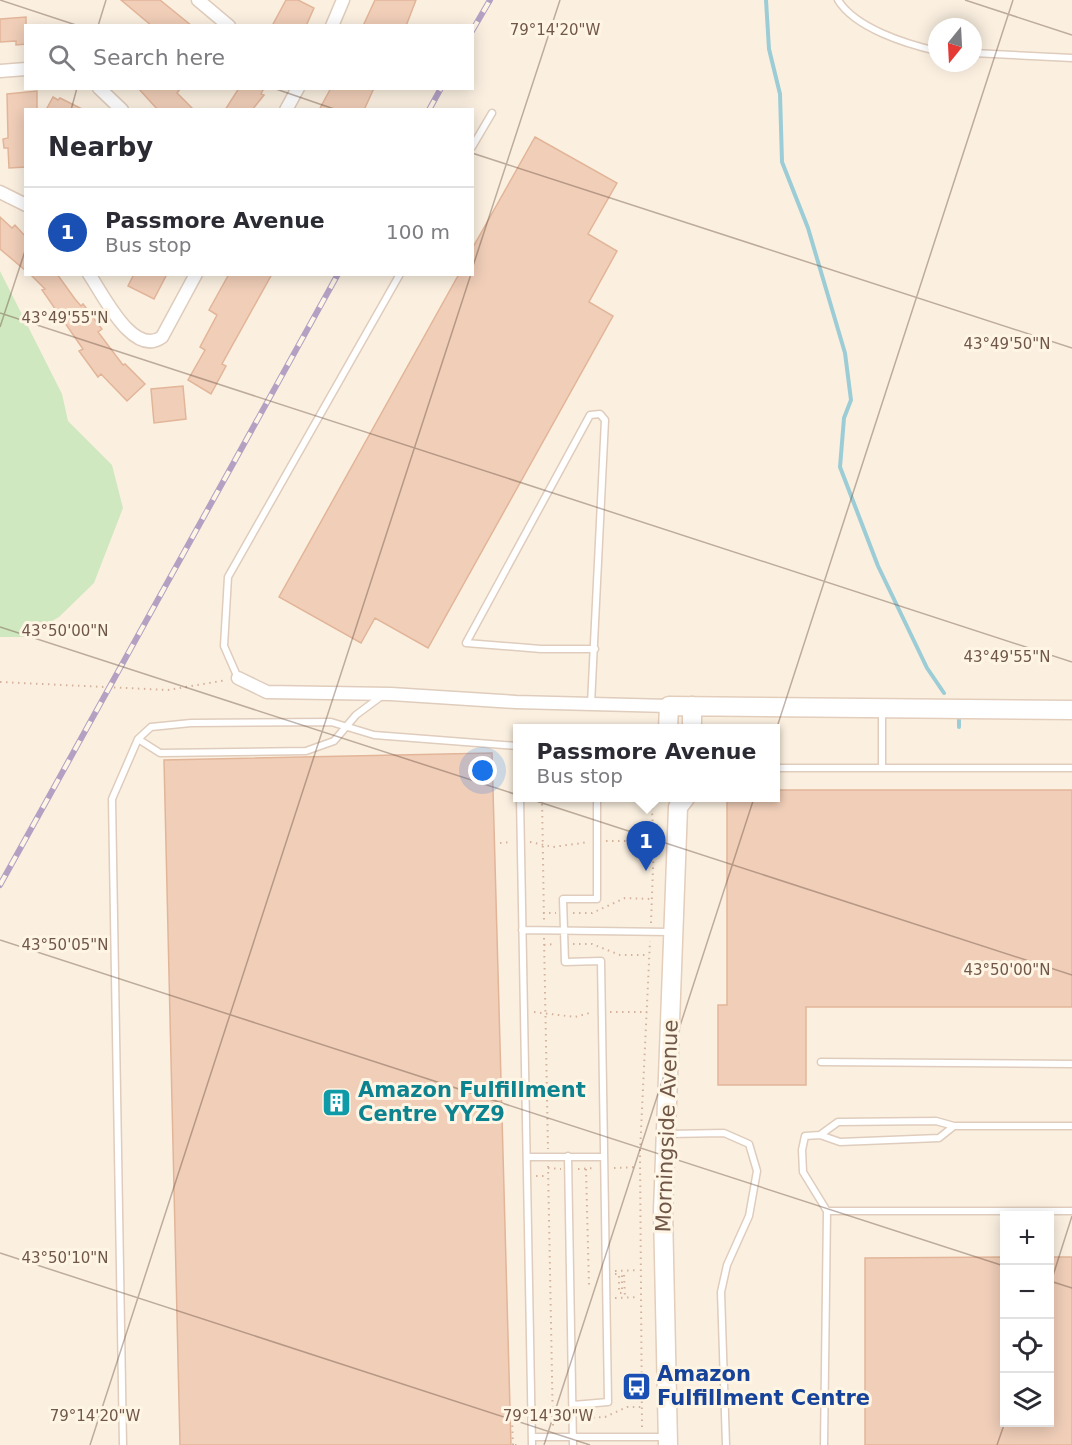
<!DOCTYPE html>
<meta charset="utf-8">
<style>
body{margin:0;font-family:"DejaVu Sans",sans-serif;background:#f7f7f7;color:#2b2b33}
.controls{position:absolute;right:18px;bottom:18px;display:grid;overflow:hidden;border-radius:0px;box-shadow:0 3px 15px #0003}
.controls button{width:54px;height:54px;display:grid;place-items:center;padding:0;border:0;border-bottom:2px solid #e1e1e2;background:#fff;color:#2b2b33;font:30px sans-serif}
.compass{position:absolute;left:928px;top:18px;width:54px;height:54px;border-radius:50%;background:#fff;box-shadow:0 3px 15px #0003;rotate:198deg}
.you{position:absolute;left:483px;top:771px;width:21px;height:21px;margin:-15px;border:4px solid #fff;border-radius:50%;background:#1a73e8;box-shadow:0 0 0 9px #1a73e833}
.badge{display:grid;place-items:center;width:39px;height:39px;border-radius:50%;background:#e26a48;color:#fff;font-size:20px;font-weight:700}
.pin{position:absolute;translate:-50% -50px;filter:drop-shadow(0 2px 3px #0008)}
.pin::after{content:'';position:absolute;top:32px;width:21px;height:18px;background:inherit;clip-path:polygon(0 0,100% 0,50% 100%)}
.popup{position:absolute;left:513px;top:724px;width:267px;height:78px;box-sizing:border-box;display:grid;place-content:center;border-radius:0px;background:#fff;filter:drop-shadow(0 2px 4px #0005);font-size:20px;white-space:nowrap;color:#7c7c81}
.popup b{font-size:22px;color:#2b2b33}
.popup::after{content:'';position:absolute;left:50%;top:100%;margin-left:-12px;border:12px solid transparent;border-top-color:#fff}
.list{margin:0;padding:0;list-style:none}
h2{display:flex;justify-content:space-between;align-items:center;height:78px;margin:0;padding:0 24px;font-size:26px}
h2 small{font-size:20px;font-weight:400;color:#7c7c81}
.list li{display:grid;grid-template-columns:39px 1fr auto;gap:18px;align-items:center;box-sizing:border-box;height:90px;padding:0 24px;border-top:2px solid #e1e1e2}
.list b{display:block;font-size:22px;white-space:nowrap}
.list p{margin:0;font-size:20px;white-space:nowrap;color:#7c7c81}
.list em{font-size:20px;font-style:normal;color:#7c7c81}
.icon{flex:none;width:33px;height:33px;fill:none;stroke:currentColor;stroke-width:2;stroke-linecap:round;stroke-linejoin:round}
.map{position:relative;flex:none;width:1072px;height:1445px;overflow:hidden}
.search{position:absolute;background:#fff;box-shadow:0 3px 15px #0003;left:24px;top:24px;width:450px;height:66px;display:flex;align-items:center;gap:15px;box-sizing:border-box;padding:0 21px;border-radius:0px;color:#7c7c81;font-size:22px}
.panel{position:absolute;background:#fff;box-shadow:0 3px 15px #0003;left:24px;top:108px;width:450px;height:168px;border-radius:0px}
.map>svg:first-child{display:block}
</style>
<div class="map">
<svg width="1072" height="1445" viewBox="0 0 1072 1445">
<rect width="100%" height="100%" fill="#fbf0e0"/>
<path fill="#d0e8bf" d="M0 271 62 394 68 421 112 465 123 508 94 583 59 617 24 637H0Z"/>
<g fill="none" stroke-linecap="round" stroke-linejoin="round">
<path stroke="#9cccd5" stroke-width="4" d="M766 0 769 49 780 94 782 162 808 228 845 353 851 400 844 418 840 467 878 566 927 668 944 693
M959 727V716"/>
</g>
<path fill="#f0ceb8" stroke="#e2b599" stroke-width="1.5" d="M121 0H160L192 26H152Z
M286 0H298L314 8 306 26H272Z
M375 0H416L406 26H363Z
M26 17V44L16 45V41L0 42V19Z
M138 88H181L177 93 194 110H158Z
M239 88H264L261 94 264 95 252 110H225Z
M331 88H374L364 110H319Z
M37 91V110H26V167L9 168 8 148H4L3 139 8 138 7 94Z
M53 97 58 100 60 98 84 110H46Z
M535 137 617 183 588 234 617 251 589 302 613 316 428 648 375 618 361 643 279 597 459 274H472V249Z
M0 217 12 228 15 225 26 237V271L0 249Z
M30 274H57L75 299 81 306 83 304 102 329 98 332 123 365 125 364 145 384 127 401 101 374 98 377 79 351 83 349 42 290 45 289Z
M134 274H167L154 299 128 286Z
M229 274H272L222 364 226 366 211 394 188 380 205 350 200 347 217 315 209 310Z
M183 386 186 419 154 423 151 389Z
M492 753 511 1445H180L164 760Z
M775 790H1072V1007H806V1085H718V1005H727V798H775Z
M1005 1257V1422H1050V1257H1072V1445H865V1258Z"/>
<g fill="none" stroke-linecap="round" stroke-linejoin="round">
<defs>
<path id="lane" d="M838 0C855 28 906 44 937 51
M973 53 1072 58
M472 147 492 113
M238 678 224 646 228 577 400 274
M591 704 605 420 600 414 590 415 466 643 541 649H595
M138 739 160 753 306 751 334 741 356 715 383 695
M775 768H1072
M882 768V711
M520 798 532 1445
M522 930 670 932
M821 1062 1072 1064
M954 1126H1072
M668 1134 724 1133 749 1144 757 1171 749 1216 727 1265 721 1292 726 1445
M820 1135 838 1122 936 1121 954 1126 939 1138 840 1142 820 1135 805 1136 802 1150 803 1172 827 1211 824 1445
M568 1156 573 1445
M527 1157H604
M827 1211H1072
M573 1405 608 1402 601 961 565 962 563 899H597V798
M532 1437H667
M123 1445 112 799 138 739 151 727 191 723 331 722 374 735 517 746"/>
<path id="street" d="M198 0 229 26
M332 26 343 0
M0 71 26 69
M99 88 122 110
M286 110 298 88
M0 192 26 205
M89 274C103 294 133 358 162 337L196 274
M238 678 267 692 391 694 516 702 669 706"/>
<path id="secondary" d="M668 728 669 706 1072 710
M692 728V706
M668 1445 663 1211 678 807 685 798"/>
</defs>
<use href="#lane" stroke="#dfccbc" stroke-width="9"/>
<use href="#street" stroke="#dfccbc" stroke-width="15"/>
<use href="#secondary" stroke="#e3cdbb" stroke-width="21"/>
<path stroke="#d4b29c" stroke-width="2" stroke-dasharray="1.5 4.5" stroke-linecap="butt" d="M0 682 168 690 227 680
M646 727V728
M542 798 544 921
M606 841H654
M530 842 553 847 589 842
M500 843 512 842
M543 913H556
M573 913H592L625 898 652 899
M651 923 654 841 651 798
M544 938 548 1149
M573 944H592L620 955H649
M544 945 555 944
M534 1012 575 1017 593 1012
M610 1012H647
M548 1166 553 1428
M548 1168 561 1169
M614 1168 638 1167
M578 1169 596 1168
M586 1169 589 1286
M536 1176H548
M615 1271 639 1270
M615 1274H619V1293H622V1274H624L625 1298
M615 1298 639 1297
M539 1414 563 1418
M581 1418 605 1417 627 1407H641
M642 1427 640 1152 650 941
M513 1445 512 1419 521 1417
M515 1445H520"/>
<use href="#lane" stroke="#fff" stroke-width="6"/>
<use href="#street" stroke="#fff" stroke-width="12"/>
<use href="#secondary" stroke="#fff" stroke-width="18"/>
<defs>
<path id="rail" d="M472 31 490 0
M429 110 441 88
M0 885 338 274"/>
</defs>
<use href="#rail" stroke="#b3a0c3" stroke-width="6"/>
<use href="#rail" stroke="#fef5e5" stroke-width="4" stroke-dasharray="11" stroke-linecap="butt"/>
</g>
<path fill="none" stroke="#715748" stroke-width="1.5" stroke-opacity="0.45" d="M0 0 79 26M965 0 1072 35M98 26 106 0M273 88 337 110M71 110 77 88M472 153 1072 348M472 269 560 0M0 313 1072 662M0 327 26 248M0 627 1072 975M0 940 1004 1266M0 1253 590 1445M1050 1281 1072 1288M1050 1285 1072 1216M90 1445 471 274M544 1445 1013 0M997 1445 1005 1422"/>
<defs>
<symbol id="building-square" viewBox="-11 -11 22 22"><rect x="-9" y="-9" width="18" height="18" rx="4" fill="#0f9aa8" stroke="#fef5e5"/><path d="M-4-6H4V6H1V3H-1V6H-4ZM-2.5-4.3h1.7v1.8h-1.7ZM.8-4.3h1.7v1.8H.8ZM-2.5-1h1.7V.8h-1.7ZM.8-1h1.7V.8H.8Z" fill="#fff"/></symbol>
<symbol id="bus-square" viewBox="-11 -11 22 22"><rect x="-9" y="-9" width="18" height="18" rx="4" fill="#1a4fb4" stroke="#fef5e5"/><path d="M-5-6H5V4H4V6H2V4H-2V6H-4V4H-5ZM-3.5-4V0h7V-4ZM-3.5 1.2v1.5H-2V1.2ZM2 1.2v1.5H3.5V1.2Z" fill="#fff"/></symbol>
</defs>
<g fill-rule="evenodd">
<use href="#building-square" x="320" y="1086" width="33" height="33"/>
<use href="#bus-square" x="620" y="1370" width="33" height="33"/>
</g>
<g text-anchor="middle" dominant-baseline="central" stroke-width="6" stroke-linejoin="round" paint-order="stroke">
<g font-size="21" font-weight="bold" fill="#0d838f" stroke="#fef5e5" text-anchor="start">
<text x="358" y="1090">Amazon Fulfillment<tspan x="358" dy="24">Centre YYZ9</tspan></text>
</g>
<g font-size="21" fill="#715748" stroke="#fef5e5">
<text transform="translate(667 1126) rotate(-88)">Morningside Avenue</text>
</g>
<g font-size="21" font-weight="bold" fill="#164399" stroke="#fef5e5" text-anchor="start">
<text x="657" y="1374">Amazon<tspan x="657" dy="24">Fulfillment Centre</tspan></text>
</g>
</g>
<g font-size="15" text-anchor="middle" fill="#715748" stroke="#fef5e5" stroke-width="6" stroke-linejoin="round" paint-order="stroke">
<text x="555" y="35">79°14'20"W</text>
<text x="65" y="323">43°49'55"N</text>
<text x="1007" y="349">43°49'50"N</text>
<text x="65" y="636">43°50'00"N</text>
<text x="1007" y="662">43°49'55"N</text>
<text x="65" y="950">43°50'05"N</text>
<text x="1007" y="975">43°50'00"N</text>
<text x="65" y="1263">43°50'10"N</text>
<text x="95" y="1421">79°14'20"W</text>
<text x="548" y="1421">79°14'30"W</text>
</g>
</svg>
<div class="controls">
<button>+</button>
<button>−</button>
<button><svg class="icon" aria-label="locate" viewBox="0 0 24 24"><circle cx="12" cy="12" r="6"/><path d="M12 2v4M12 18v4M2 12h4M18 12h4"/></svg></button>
<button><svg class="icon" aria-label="layers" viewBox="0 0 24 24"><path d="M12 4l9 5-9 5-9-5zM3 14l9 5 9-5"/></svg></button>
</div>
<svg class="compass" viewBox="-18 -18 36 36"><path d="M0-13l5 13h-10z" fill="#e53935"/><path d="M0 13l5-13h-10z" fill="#7c7c81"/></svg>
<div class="you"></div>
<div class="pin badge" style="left:646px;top:871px;background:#1a4fb4">1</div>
<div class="popup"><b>Passmore Avenue</b>Bus stop</div>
<div class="search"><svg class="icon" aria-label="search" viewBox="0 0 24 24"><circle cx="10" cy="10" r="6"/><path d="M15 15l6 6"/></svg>Search here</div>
<section class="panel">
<h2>Nearby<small></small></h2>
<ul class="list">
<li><span class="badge" style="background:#1a4fb4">1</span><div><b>Passmore Avenue</b><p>Bus stop</p></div><em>100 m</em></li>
</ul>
</section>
</div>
